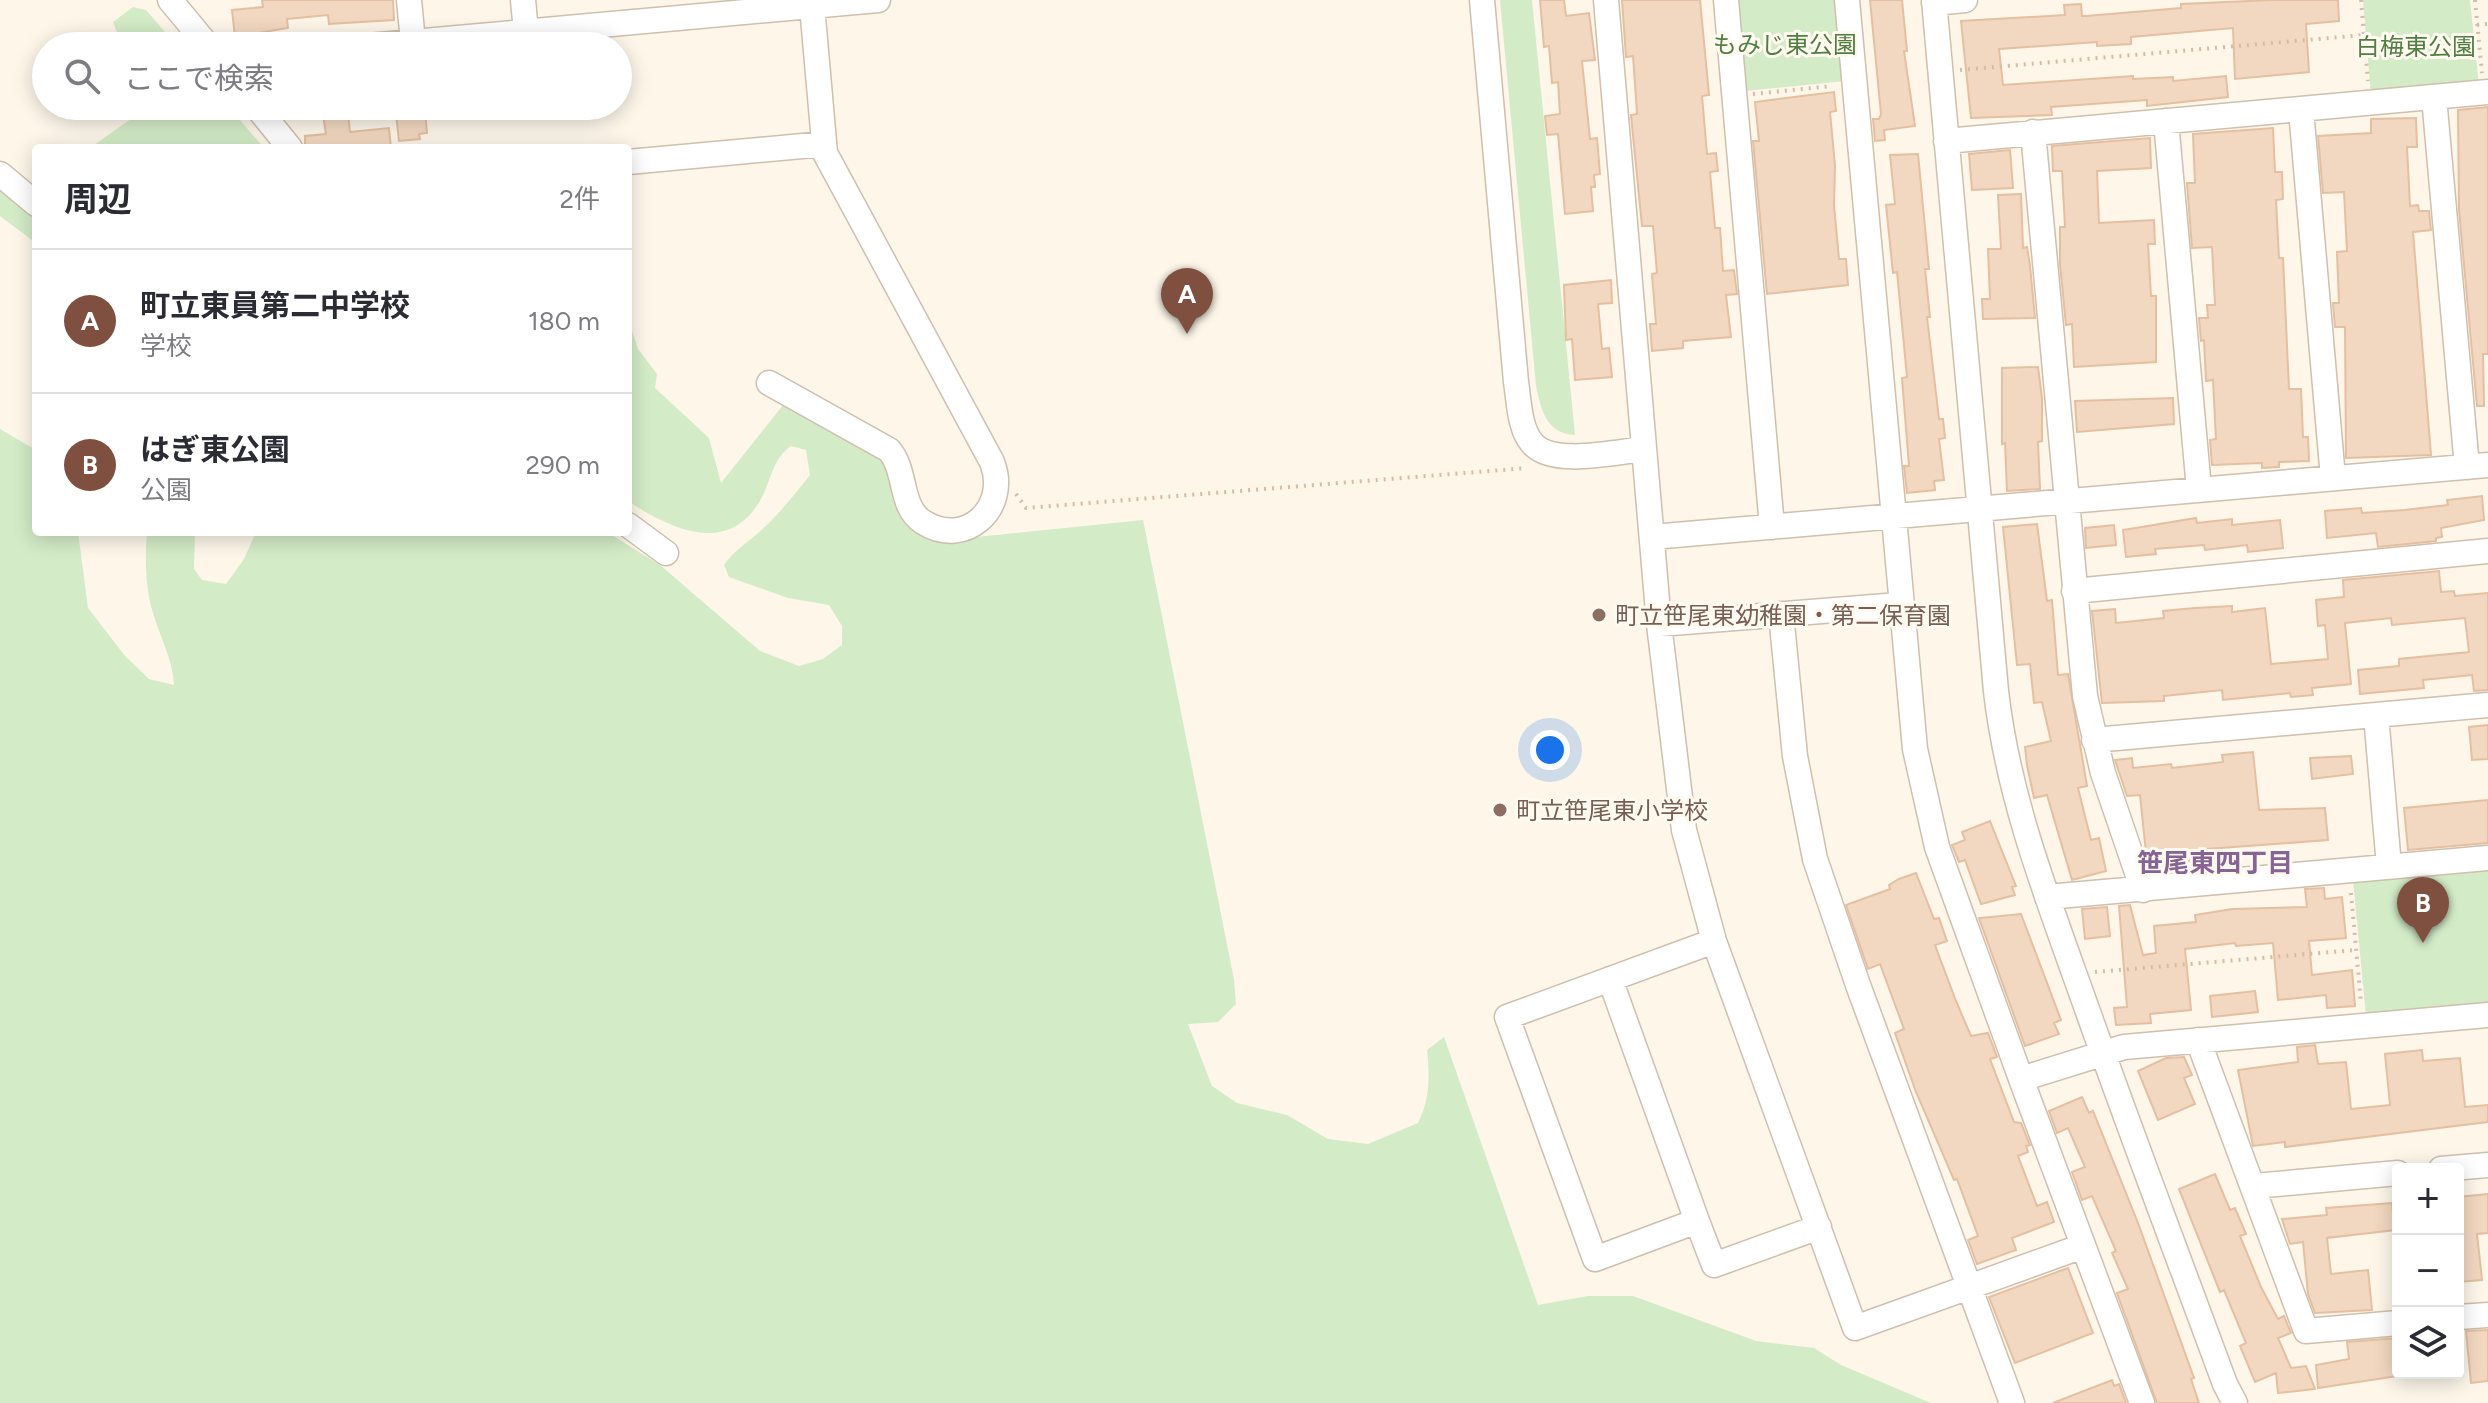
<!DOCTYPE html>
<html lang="ja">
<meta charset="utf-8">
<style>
body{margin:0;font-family:Figtree,"Noto Sans JP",sans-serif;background:#f7f7f7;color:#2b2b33}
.controls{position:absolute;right:24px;bottom:24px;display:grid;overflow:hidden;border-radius:8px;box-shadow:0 4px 20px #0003}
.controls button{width:72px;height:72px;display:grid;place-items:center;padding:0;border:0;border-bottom:2px solid #e1e1e2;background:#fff;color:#2b2b33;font:40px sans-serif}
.you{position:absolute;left:1550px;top:750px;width:28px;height:28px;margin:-20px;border:6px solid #fff;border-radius:50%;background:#1a73e8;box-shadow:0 0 0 12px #1a73e833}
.badge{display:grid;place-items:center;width:52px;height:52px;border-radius:50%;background:#7f4f40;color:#fff;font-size:26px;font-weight:700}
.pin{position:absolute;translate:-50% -66px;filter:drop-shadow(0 2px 4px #0008)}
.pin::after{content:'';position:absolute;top:42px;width:28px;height:24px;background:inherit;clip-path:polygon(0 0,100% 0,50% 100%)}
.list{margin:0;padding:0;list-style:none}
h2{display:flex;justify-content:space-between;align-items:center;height:104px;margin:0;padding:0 32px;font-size:34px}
h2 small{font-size:26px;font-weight:400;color:#7c7c81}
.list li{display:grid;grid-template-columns:52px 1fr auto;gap:24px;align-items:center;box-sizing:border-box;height:144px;padding:0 32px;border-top:2px solid #e1e1e2}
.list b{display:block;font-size:30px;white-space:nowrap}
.list p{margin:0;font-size:26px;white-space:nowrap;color:#7c7c81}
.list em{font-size:26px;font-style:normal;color:#7c7c81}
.icon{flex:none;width:44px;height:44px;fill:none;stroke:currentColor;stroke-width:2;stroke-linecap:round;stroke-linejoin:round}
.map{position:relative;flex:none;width:2488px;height:1403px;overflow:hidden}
.search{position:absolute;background:#fff;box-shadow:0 4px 20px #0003;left:32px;top:32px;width:600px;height:88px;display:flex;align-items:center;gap:20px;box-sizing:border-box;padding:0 28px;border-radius:44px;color:#7c7c81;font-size:30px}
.panel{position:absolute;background:#fff;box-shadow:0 4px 20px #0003;left:32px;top:144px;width:600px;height:392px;border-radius:8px}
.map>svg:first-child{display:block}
</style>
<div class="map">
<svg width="2488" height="1403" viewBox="0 0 2488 1403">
<rect width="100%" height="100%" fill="#fdf6e9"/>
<path fill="#d3ebc7" d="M1500 0H1532L1575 435C1546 434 1541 409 1536 386Z
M1736 0H1838L1845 81 1744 91Z
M2363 0H2470L2479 86 2371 95Z
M133 7 146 10 177 46H122L113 22Z
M149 106H228L264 148H90Z
M0 182 36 216V243L0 216Z
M628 318 638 349 657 374 655 388 709 438 721 483 783 405 884 454 948 540 1143 520 1234 980 1236 1004 1218 1022 1188 1024 1212 1086 1237 1103 1287 1115 1328 1139 1368 1144 1418 1123C1430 1099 1430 1076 1427 1050L1444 1037 1538 1305 1588 1296H1633L1756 1341 1814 1348 1841 1365 1931 1403H0V429L36 450V532H78L88 608 125 656 149 679 174 685C173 660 160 637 153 613 145 585 145 561 147 532H195L194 569 202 580 226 584 244 559 256 532H607L660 565 760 651 799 666 823 659 842 645V626L829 605 788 598 729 577 724 565C734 551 744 545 757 534 777 517 794 495 810 475L806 450 791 446C774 458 772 475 764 493 733 558 673 531 628 501Z
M2488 868V1006L2366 1016 2353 880Z"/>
<path fill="#f2d8c1" stroke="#e5bfa1" stroke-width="2" d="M262 0H393L394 20 329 24 328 15 287 19 288 28 235 37 232 10 263 7Z
M1540 0H1564L1566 16 1589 13 1595 60 1582 61 1590 139 1597 138 1600 174 1594 175 1595 187H1591L1593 211 1565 214 1558 134 1547 135 1545 116 1560 114 1558 82 1552 83 1549 46 1544 47Z
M1622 0H1700L1709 95 1702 96 1707 154 1716 153 1718 171 1710 172 1715 228H1720L1723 271 1734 270 1737 294 1726 295 1731 337 1683 341V348L1652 351 1650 324H1656L1652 274 1657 273 1653 226H1642L1631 115 1637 114 1636 98 1633 56 1626 57Z
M1870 0H1902L1907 51H1904L1915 126 1884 130 1885 140 1875 141 1873 119H1879L1881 114Z
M2272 0H2338L2339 21 2306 24 2309 72 2235 79 2233 28 2131 37V44L2097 46V42L1999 49 2003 85 2133 76V79L2173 77V81L2226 76 2228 97 2147 106V100L2092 104 2051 107 2052 115 1971 118 1961 21 2065 15 2064 5 2081 4 2082 16H2086L2181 8V4Z
M1834 92 1836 111 1830 112 1835 166 1834 205 1839 259H1846L1848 285 1767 294 1753 141H1759L1755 102Z
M2488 107V354H2483L2484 406H2477L2459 210 2458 110Z
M425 111 427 133 419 134 420 139 399 141 396 114Z
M348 112 350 132 389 128 391 148H305V136L326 134 323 115Z
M2416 118 2417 147H2407L2410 206 2418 205 2419 211H2429L2431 230 2413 232 2431 455 2346 458 2345 327H2335L2333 303H2339L2337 252 2347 251 2344 192 2323 193 2318 136 2371 133V119Z
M2273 128 2275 172H2282L2283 199 2276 200 2279 258H2283L2289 389H2301L2303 437H2308L2309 461 2279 462V467L2262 468V463L2212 465 2210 440 2216 439 2213 380 2206 381 2204 340 2201 341 2199 318H2208L2207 305H2215L2212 247 2192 248 2187 183H2195L2193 134Z
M2150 138 2151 168 2097 171 2099 223 2154 220 2155 244H2148L2151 296H2156V362L2074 367 2072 324 2066 325 2060 264V227H2065L2062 171H2053L2052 146Z
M2010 150 2013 188 1972 190 1969 154Z
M1918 154 1929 269H1925L1930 317H1927L1939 419H1943L1945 438 1939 439 1944 480 1934 481 1935 490 1907 493 1904 466H1909L1902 378 1907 377 1897 272 1893 273 1886 205 1895 204 1890 155Z
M2021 194 2023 248 2027 247 2030 266 2035 318 1983 319 1982 299H1990L1988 249H2001L1998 195Z
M1611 280 1612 303 1598 304 1602 349 1609 348 1612 377 1575 380 1572 339 1566 340 1564 285Z
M2038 367 2042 398V441L2038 442 2040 489 2007 491 2005 443 2002 444V368Z
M2173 398 2174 424 2077 432 2075 401Z
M2482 496 2484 520 2441 528 2442 537 2436 538V541L2378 547 2376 533 2327 538 2325 511 2361 508 2362 513 2404 510 2448 505 2447 500Z
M2196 518 2197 523 2232 519V525L2280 520 2283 548 2248 552 2247 545 2205 550 2204 545 2155 549 2156 554 2126 557 2123 530Z
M2037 524 2047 601 2052 600 2058 675 2068 674 2087 786 2078 788 2091 840 2099 838 2106 871 2072 880 2047 795 2034 798 2027 765 2025 747 2051 741 2042 702 2034 703 2030 664 2017 665 2003 527Z
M2114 525 2116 545 2086 548 2085 528Z
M2439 571 2441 592 2454 591 2455 596 2488 593V690L2474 691 2472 675 2423 680 2424 688 2360 694 2358 670 2399 666V659L2469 652 2465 618 2392 625 2391 618 2345 623 2351 684 2312 688 2313 695 2291 697 2290 693 2223 700 2222 690 2164 696V701L2102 703 2092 611 2115 609 2116 623 2164 618 2163 611 2195 608 2232 606V612L2265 608 2271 664 2328 659 2325 625 2318 626 2316 600 2344 597 2343 580Z
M2488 725V759L2472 760 2469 727Z
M2253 752 2259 810 2325 808 2328 840 2207 849 2208 859 2188 861 2186 849 2146 853 2140 795 2127 796 2115 760 2132 758 2133 768 2171 764 2172 768 2215 763 2223 762 2222 755Z
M2351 756 2353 774 2312 779 2310 758Z
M2488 800V843L2408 850 2404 808Z
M1990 821 2016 886 2012 887 2015 895 1981 904 1965 860 1959 862 1952 845 1965 840 1962 832Z
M1916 873 1934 919 1939 918 1947 941 1935 945 1956 1001 1971 1036 1988 1033 1997 1057 1990 1059 2014 1122 2021 1123 2030 1145 2026 1146 2028 1152 2018 1156 2037 1206 2047 1202 2054 1222 2012 1238 2016 1250 1977 1264 1968 1240 1978 1236 1957 1179 1954 1180 1916 1092 1895 1033 1904 1029 1880 964 1868 969 1846 905 1890 889 1889 885 1899 879Z
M2324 888 2325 899 2342 897 2346 938 2309 941 2312 975 2352 970 2355 1006 2327 1008 2326 995 2278 1000 2273 943 2236 946 2235 943 2185 949 2191 1010 2150 1014 2151 1023 2116 1025 2114 1008 2127 1007 2119 906 2130 905 2143 955 2156 953 2154 926 2196 922 2195 915 2232 909 2307 907 2305 889Z
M2107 907 2110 936 2085 939 2082 909Z
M2021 914 2061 1020 2054 1023 2059 1034 2025 1046 1979 918Z
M2255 991 2258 1012 2212 1017 2210 996Z
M2315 1045 2318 1064 2346 1062 2351 1109 2390 1105 2385 1054 2422 1050 2423 1061 2460 1058 2465 1107 2488 1105V1122L2285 1147V1142L2253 1146 2238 1070 2298 1062 2297 1047Z
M2184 1057 2192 1075 2184 1078 2195 1104 2158 1120 2138 1071 2166 1058Z
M2082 1097 2089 1113 2093 1111 2138 1223 2194 1378 2191 1379 2199 1403H2157L2117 1293 2128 1289 2112 1253 2116 1251 2092 1196 2082 1200 2072 1172 2085 1167 2068 1128 2057 1133 2049 1111Z
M2215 1174 2230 1210 2235 1208 2246 1234 2240 1236 2261 1287 2278 1319 2284 1316 2288 1326 2291 1333 2278 1338 2291 1368 2306 1366 2315 1389 2278 1393 2276 1373 2255 1382 2240 1346 2246 1343 2224 1290 2220 1292 2179 1189Z
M2488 1194V1233L2477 1234 2482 1280 2458 1282V1197Z
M2392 1203 2395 1230 2327 1238 2331 1274 2368 1270 2372 1310 2315 1313 2308 1294 2303 1242 2290 1244 2282 1219 2327 1215 2326 1208Z
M2068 1268 2093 1333 2015 1363 1989 1297Z
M2488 1330V1381L2471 1383 2466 1331Z
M2398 1338V1376L2318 1388 2316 1365 2349 1359 2347 1342Z
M2112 1380 2114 1386 2119 1384 2126 1403H2053Z"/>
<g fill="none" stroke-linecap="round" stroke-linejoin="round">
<defs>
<path id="minor" d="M170 0 208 46
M409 0 413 42
M523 0 526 32
M1482 0 1516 382C1519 400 1519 428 1532 443 1552 467 1615 452 1644 449
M1606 0 1659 624 1684 830 1714 941 1855 1328 2083 1246
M1726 0 1772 527
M1847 0 1915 749 1937 847 2021 1079 2124 1047 2488 1015
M1934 0 1996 691C2008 797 2046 894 2082 995 2128 1125 2177 1254 2225 1384L2235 1403
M1934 3 1965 0
M368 46 878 0
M2434 97 2467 467
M256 106 290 148
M2301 110 2333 478
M2166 121 2199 489
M2033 132 2085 696 2103 773 2143 890
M1946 141 2488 92
M628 162 824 144
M0 174 36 204
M769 383 889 450C907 470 899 507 923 522 965 549 1010 508 992 462L825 153 812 6
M628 525 666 553
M1652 537 2488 465
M2074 591 2488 551
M1781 614 1795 756 1815 859 1858 985 2012 1403
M1659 624 1899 605
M2376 715 2389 866
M2094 740 2488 705
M2047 897 2488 858
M1714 941 1507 1017 1595 1259 1697 1221 1714 1265 1819 1227
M1610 979 1697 1221
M2198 1040 2306 1331 2398 1323
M2021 1079 2142 1403
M2441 1169 2488 1165
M2254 1186 2398 1173
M2458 1317 2488 1315"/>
</defs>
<use href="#minor" stroke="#cfbfae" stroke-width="27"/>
<path stroke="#d8bba3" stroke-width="4" stroke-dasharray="2 6" stroke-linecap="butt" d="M2361 0 2368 81
M2475 0 2482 73
M2477 25 2488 24
M1960 70 2364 35
M1753 94 1832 86
M1016 494 1026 508 1527 468
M2351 893 2361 1003
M2095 972 2356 950"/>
<use href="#minor" stroke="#fff" stroke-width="24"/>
</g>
<g fill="#8d6e63" stroke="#fffaf0" stroke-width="3">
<circle cx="1599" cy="615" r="8"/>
<circle cx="1500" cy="810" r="8"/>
</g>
<g text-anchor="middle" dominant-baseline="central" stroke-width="6" stroke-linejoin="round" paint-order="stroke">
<g font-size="24" fill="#517e43" stroke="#fffaf0">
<text x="1785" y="44">もみじ東公園</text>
<text x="2416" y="46">白梅東公園</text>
</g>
<g font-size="24" fill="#785e54" stroke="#fffaf0" text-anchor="start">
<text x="1615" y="615">町立笹尾東幼稚園・第二保育園</text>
<text x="1516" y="810">町立笹尾東小学校</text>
</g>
<g font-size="26" font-weight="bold" fill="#876494" stroke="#fffaf0">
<text x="2215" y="863">笹尾東四丁目</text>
</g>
</g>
</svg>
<div class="controls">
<button>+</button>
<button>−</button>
<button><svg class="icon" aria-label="layers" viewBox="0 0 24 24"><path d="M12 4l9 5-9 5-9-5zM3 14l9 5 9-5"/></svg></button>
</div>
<div class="you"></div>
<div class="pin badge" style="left:1187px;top:334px">A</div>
<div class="pin badge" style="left:2423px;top:943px">B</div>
<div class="search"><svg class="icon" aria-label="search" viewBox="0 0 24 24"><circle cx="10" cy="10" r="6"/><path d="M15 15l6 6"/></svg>ここで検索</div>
<section class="panel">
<h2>周辺<small>2件</small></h2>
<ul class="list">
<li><span class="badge">A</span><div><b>町立東員第二中学校</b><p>学校</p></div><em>180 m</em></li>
<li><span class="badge">B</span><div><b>はぎ東公園</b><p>公園</p></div><em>290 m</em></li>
</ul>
</section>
</div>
